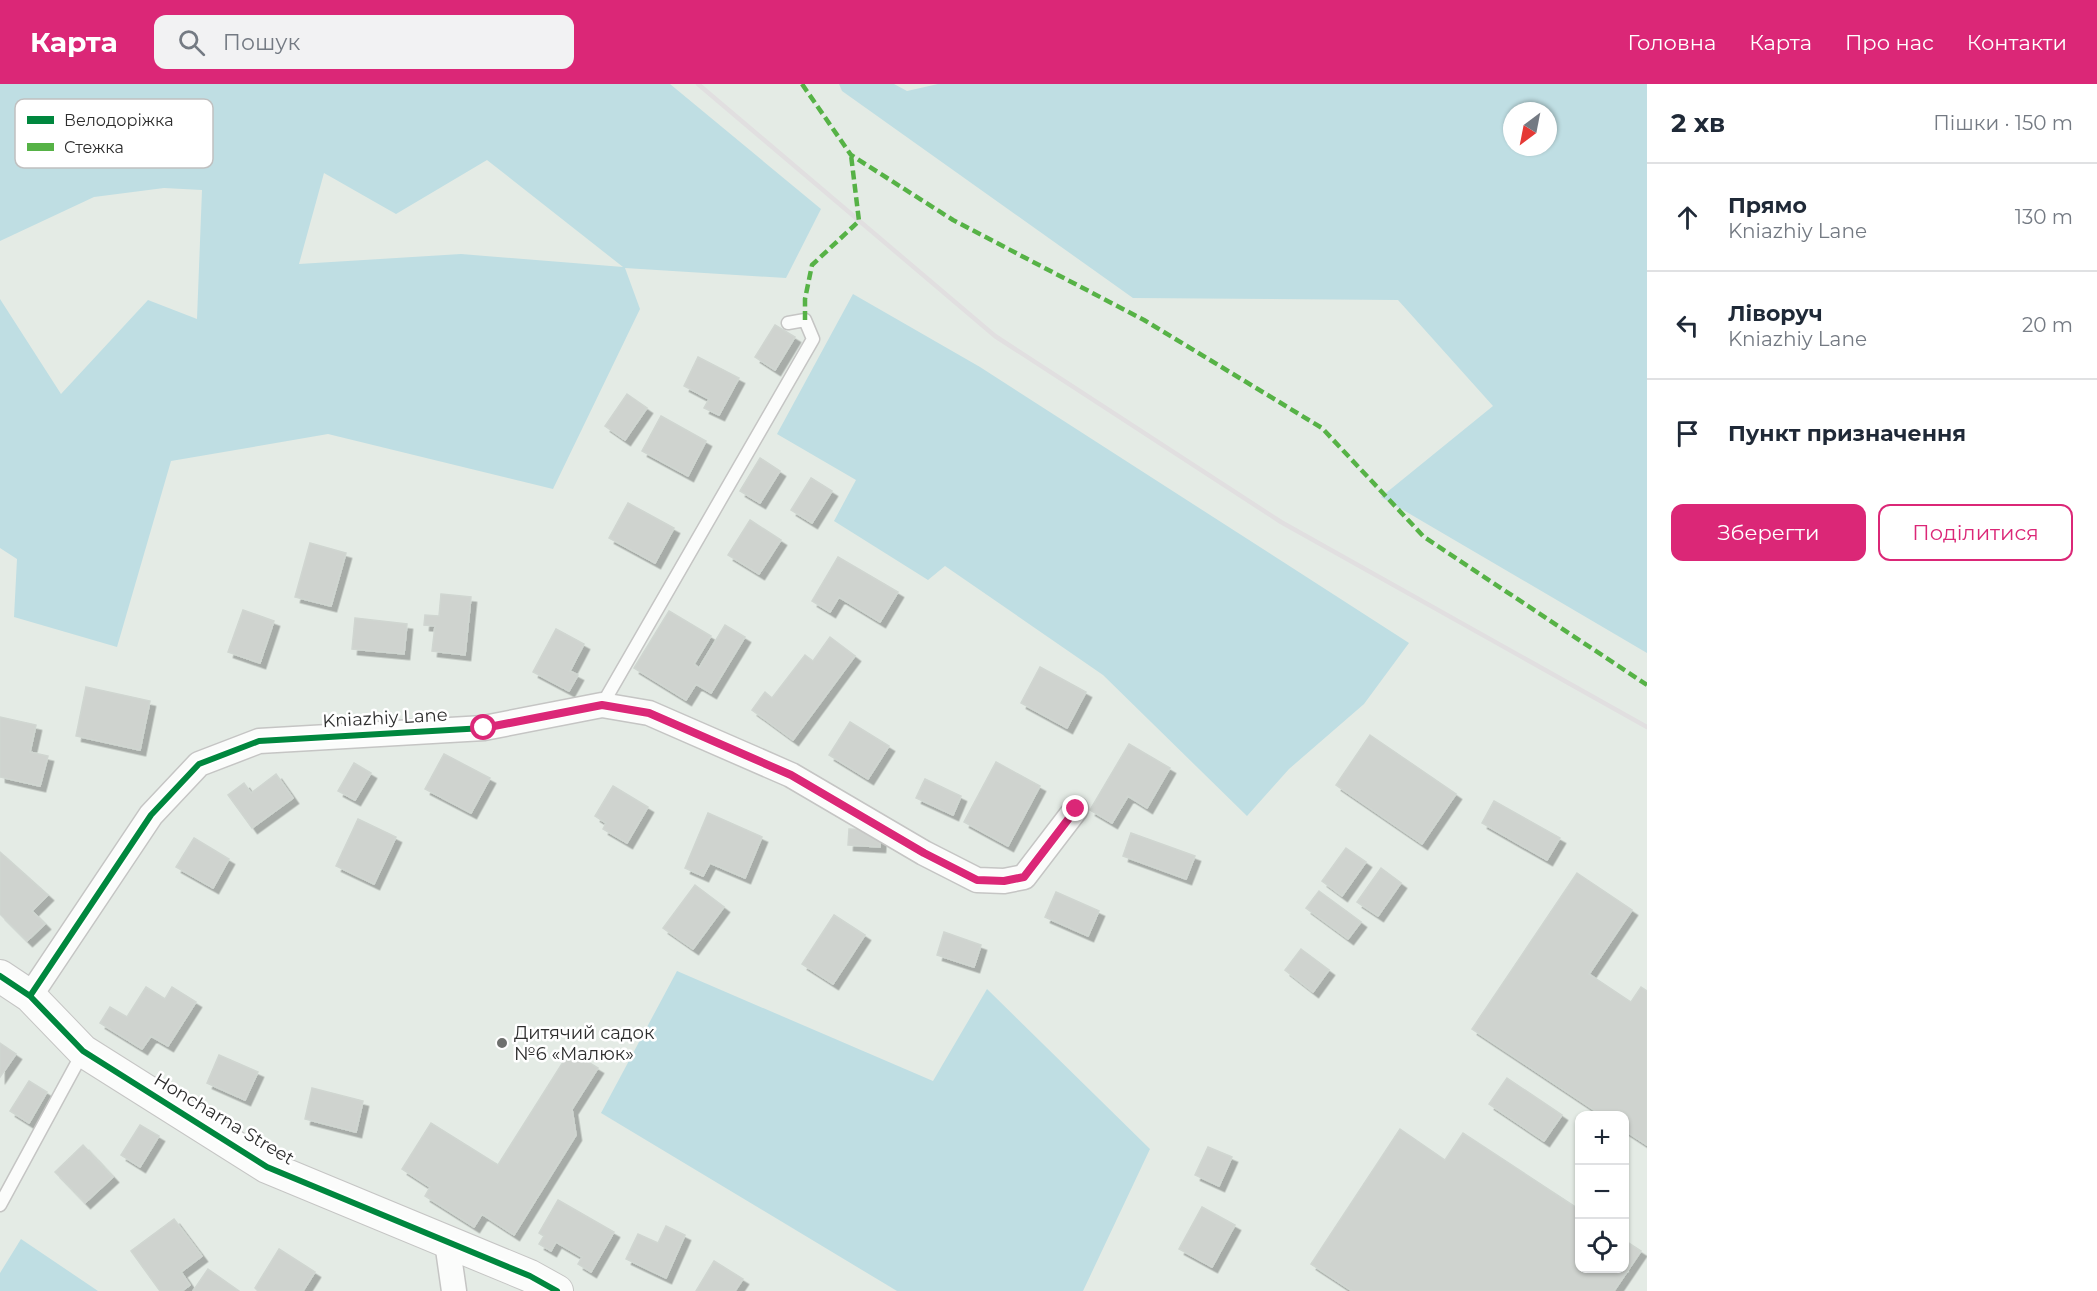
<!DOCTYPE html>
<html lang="uk">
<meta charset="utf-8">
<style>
body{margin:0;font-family:Montserrat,sans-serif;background:#f2f2f3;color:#1f2937}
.controls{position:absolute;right:18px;bottom:18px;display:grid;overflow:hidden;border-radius:12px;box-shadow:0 2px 4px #0004}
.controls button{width:54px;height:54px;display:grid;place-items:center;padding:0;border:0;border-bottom:2px solid #e0e1e3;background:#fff;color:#1f2937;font:30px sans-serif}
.compass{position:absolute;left:1503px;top:18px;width:54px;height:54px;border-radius:50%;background:#fff;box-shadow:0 2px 4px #0004;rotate:212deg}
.stop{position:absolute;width:18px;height:18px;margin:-14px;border:4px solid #db2777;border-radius:50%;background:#fff}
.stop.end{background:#db2777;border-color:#fff;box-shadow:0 2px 6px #0008}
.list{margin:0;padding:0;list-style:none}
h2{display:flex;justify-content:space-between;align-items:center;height:78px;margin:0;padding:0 24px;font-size:26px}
h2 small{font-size:20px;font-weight:400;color:#747a83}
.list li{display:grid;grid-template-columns:39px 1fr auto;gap:18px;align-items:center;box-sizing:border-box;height:108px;padding:0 24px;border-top:2px solid #e0e1e3}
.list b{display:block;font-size:22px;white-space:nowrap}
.list p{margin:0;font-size:20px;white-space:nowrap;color:#747a83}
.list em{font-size:20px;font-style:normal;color:#747a83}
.actions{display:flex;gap:12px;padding:18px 24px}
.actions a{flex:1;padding:14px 0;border:2px solid #db2777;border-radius:12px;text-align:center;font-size:21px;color:#db2777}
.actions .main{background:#db2777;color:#fff}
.icon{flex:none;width:33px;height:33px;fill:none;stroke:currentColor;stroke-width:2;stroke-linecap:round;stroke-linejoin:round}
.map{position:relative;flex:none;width:1647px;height:1207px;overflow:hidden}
header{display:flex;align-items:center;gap:36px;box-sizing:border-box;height:84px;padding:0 30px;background:#db2777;color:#fff}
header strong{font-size:28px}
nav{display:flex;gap:33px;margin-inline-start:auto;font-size:21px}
.search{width:420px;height:54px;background:#f2f2f3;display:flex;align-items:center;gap:15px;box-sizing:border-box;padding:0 21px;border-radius:12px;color:#747a83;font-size:22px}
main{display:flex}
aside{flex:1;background:#fff}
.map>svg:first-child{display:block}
</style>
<header>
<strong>Карта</strong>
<div class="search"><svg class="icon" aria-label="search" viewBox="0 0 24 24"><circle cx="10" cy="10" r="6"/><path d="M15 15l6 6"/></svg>Пошук</div>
<nav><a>Головна</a><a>Карта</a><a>Про нас</a><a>Контакти</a></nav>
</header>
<main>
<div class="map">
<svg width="1647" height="1207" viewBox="0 0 1647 1207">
<defs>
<filter id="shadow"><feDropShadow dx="5.5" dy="5.5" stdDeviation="0" flood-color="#0004"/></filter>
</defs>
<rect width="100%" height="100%" fill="#e4ebe5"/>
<path fill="#bfdee3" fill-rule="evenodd" d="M0 0H670L821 125 786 194 625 184 640 225 553 405 328 350 171 377 117 563 14 533 17 475 0 464V215L61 310 148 216 197 235 202 106 164 104 94 113 0 157ZM487 76 623 183 461 170 299 180 324 89 396 130Z
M839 0H894L907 7 938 0H1647V569L1381 413 1493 322 1398 216 1133 214 842 7ZM1512 27H1548V63H1512Z
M853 210 980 283 1409 559 1364 620 1289 685 1247 732 1103 591 945 482 928 496 834 437 856 396 777 350Z
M677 887 933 997 987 905 1150 1065 1083 1207H897L601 1029Z
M21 1155 98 1207H0V1189Z"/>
<path fill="#cfd3cf" stroke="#d0d6d1" stroke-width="1.5" filter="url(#shadow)" d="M775 241 795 253 775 286 755 273Z
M698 273 739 294 719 331 704 324 709 315 684 302Z
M627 310 647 324 625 356 605 342Z
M661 332 706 357 688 392 642 367Z
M760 374 780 387 760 419 740 407Z
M811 394 832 407 812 439 791 426Z
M628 419 674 444 655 479 609 454Z
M750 436 781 456 759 490 728 471Z
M310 459 346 469 331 522 295 513Z
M838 473 898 508 880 538 839 513 830 528 812 517Z
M441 510 471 513 465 571 432 567 435 542 424 541 425 531 439 532Z
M243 526 274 537 260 579 228 568Z
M669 527 711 552 694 580 699 584 725 541 745 553 711 609 696 600 686 616 634 584Z
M355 534 407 540 404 570 352 565Z
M556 545 584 560 570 587 578 591 569 607 533 588Z
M830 553 855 572 793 656 752 626 765 608 772 614 805 571 813 577Z
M1040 583 1086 608 1067 644 1021 619Z
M86 603 150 617 140 666 76 652Z
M0 633 36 641 30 668 48 672 40 702 0 693Z
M850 638 889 662 868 695 829 671Z
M1370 651 1456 710 1422 760 1336 701Z
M1129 660 1170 684 1147 724 1128 712 1112 739 1090 726Z
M444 670 490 694 471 729 425 705Z
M996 678 1040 702 1008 762 964 738Z
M354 679 371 689 355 716 338 707Z
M276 690 293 714 252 744 228 711 244 699 251 709Z
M925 695 961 712 953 731 916 714Z
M613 702 648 723 627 759 603 745 606 739 595 732Z
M1494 717 1560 754 1547 776 1482 739Z
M708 729 762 753 745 794 710 779 703 792 685 784Z
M358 735 396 753 374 800 336 782Z
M849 745 881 747 880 763 848 761Z
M1131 749 1195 772 1186 795 1123 772Z
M194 754 229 775 213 804 176 783Z
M1346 764 1366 778 1342 812 1322 797Z
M0 768 48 811 32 827 45 840 27 857 0 830Z
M1381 784 1401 799 1378 832 1357 818Z
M1577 789 1632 826 1589 890 1631 918 1641 903 1647 907V1061L1624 1046V1032H1603L1472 945Z
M695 801 724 823 693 865 663 844Z
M1319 807 1361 838 1348 855 1306 824Z
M1056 808 1099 827 1088 852 1045 833Z
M834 831 865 851 833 900 802 880Z
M944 848 981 861 974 883 937 871Z
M1301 865 1329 886 1313 908 1285 886Z
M146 903 165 915 172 903 196 918 168 962 151 952 142 965 100 939 110 923 127 933Z
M0 959 16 970 0 993Z
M570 967 598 984 572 1025 576 1051 514 1151 482 1130 474 1143 425 1112 430 1103 402 1085 431 1039 498 1081Z
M219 971 258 988 245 1016 207 999Z
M1507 994 1562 1031 1544 1057 1489 1020Z
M29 997 47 1008 29 1039 10 1027Z
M312 1004 363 1017 356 1048 305 1035Z
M140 1041 159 1052 140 1083 121 1071Z
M1400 1045 1445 1076 1463 1049 1580 1126V1184H1624V1156L1641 1167 1614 1207H1352L1311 1180Z
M83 1061 113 1093 85 1119 55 1088Z
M1208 1063 1232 1073 1219 1102 1195 1091Z
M558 1116 614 1148 591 1188 578 1180 582 1173 556 1158 551 1167 539 1160 544 1152 539 1149Z
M1202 1123 1235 1141 1212 1183 1179 1165Z
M174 1135 202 1172 181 1188 190 1201 182 1207H160L131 1167Z
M666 1142 685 1151 666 1194 626 1175 638 1150 658 1159Z
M279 1165 315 1188 303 1207H258L255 1204Z
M714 1177 743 1195 735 1207H696Z
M208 1185 239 1207H193Z"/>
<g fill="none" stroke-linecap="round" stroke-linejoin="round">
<defs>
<path id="service" d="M602 621 813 255 805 236 788 239
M0 1121 83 968"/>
<path id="minor" d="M30 912 151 731 199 680 259 657 484 644 602 621 649 629 791 691 924 769 977 796 1004 797 1024 793 1076 725
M447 1158 454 1207"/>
<path id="tertiary" d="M0 892 30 912 83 967 267 1083 530 1192 557 1207"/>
</defs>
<use href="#service" stroke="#c5c5c4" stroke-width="15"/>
<use href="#minor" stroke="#c5c5c4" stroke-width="27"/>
<use href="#tertiary" stroke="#c5c5c4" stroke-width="34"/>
<use href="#service" stroke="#fbfcfb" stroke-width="12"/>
<use href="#minor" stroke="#fbfcfb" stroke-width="24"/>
<use href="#tertiary" stroke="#fbfcfb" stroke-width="32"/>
<path stroke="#e1dfe0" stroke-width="4.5" d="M698 0 995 252 1281 438 1647 643"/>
<path stroke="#56b246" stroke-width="4.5" stroke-dasharray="9 4.5" stroke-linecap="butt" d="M802 0 851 71 953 136 1144 236 1322 344 1424 453 1647 601
M805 236V215L812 181 859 137 851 71"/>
<defs>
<path id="cycleway" d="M0 892 30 912 83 967 267 1083 530 1192 557 1207
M30 912 151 731 199 680 259 657 484 644 602 621 649 629 791 691 924 769 977 796 1004 797 1024 793 1076 725"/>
</defs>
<use href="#cycleway" stroke="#fff" stroke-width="10"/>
<use href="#cycleway" stroke="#00873e" stroke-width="6"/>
</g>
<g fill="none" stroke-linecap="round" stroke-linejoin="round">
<path stroke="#db2777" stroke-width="8" d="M484 644 602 621 649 629 791 691 924 769 977 796 1004 797 1024 793 1076 725"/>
</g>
<circle fill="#6e706e" stroke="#fff" stroke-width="2" cx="502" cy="959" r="6"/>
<g text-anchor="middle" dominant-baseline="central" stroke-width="5" stroke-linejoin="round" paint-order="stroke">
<g font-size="18" fill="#2e2e2e" stroke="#fff">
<text transform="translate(385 634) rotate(-3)">Kniazhiy Lane</text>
<text transform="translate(224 1035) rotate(31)">Honcharna Street</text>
</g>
<g font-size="18" fill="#2e2e2e" stroke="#fff" text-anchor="start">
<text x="514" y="949">Дитячий садок<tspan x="514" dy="21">№6 «Малюк»</tspan></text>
</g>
</g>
<rect x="15" y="15" width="198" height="69" rx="9" fill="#fff" stroke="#c0c0c0" stroke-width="1.5"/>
<rect x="27" y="32" width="27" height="8" fill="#00873e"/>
<rect x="27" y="59" width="27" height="8" fill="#56b246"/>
<g font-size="16" fill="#2e2e2e">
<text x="64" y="42">Велодоріжка</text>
<text x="64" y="69">Стежка</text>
</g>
</svg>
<div class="controls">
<button>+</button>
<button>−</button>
<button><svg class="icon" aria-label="locate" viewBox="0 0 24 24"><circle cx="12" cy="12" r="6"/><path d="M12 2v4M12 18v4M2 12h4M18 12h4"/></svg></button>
</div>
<svg class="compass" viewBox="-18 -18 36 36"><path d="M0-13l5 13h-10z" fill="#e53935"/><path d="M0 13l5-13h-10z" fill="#747a83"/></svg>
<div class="stop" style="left:484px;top:644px"></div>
<div class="stop end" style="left:1076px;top:725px"></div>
</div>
<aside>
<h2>2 хв<small>Пішки · 150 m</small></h2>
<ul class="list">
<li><svg class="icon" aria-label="ahead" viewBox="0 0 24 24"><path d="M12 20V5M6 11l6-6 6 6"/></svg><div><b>Прямо</b><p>Kniazhiy Lane</p></div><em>130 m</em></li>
<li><svg class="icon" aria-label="left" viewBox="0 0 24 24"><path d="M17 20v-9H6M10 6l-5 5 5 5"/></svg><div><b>Ліворуч</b><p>Kniazhiy Lane</p></div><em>20 m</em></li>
<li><svg class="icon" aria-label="arrive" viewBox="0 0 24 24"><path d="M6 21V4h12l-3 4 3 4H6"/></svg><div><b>Пункт призначення</b></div></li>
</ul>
<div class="actions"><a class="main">Зберегти</a><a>Поділитися</a></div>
</aside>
</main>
